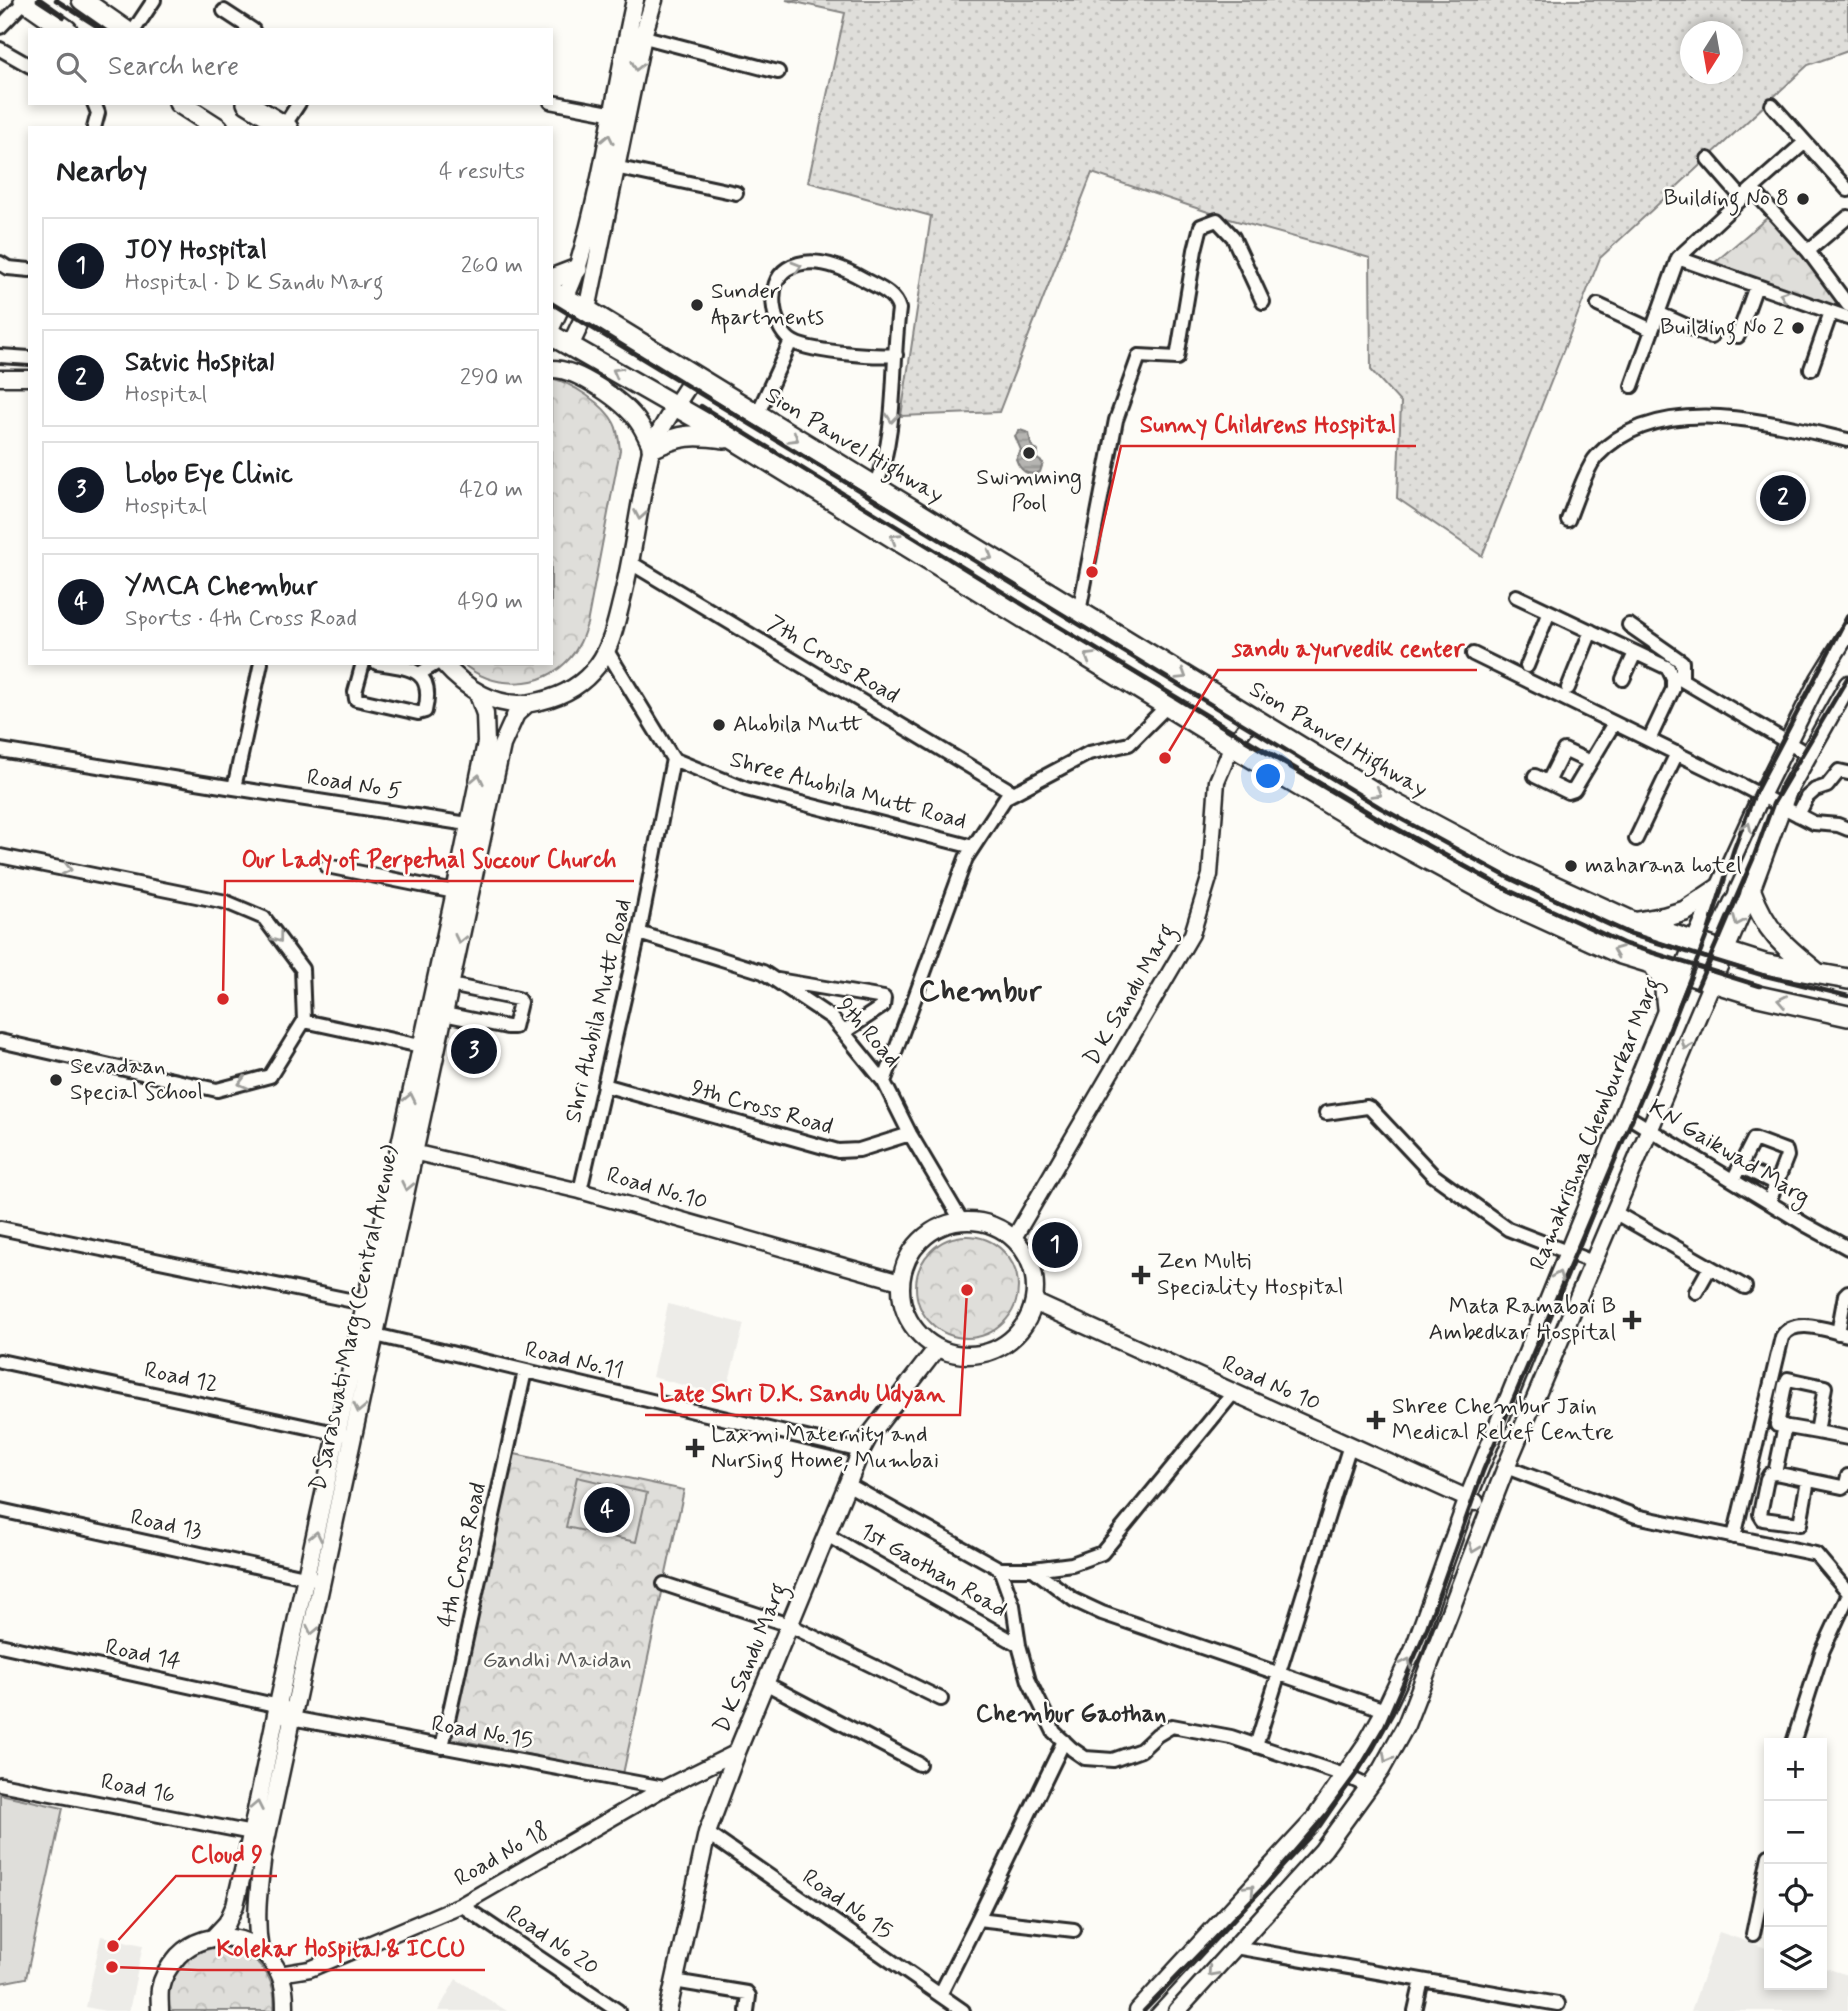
<!DOCTYPE html>
<meta charset="utf-8">
<style>
body{margin:0;font-family:Mynerve,sans-serif;background:#f2f2f2;color:#202124}
.controls{position:absolute;right:21px;bottom:21px;display:grid;overflow:hidden;border-radius:0px;box-shadow:0 4px 10px #0003}
.controls button{width:63px;height:63px;display:grid;place-items:center;padding:0;border:0;border-bottom:2px solid #e0e0e0;background:#fff;color:#202124;font:35px sans-serif}
.compass{position:absolute;left:1680px;top:21px;width:63px;height:63px;border-radius:50%;background:#fff;box-shadow:0 4px 10px #0003;rotate:191deg}
.you{position:absolute;left:1269px;top:777px;width:24px;height:24px;margin:-18px;border:5px solid #fff;border-radius:50%;background:#1a73e8;box-shadow:0 0 0 10px #1a73e833}
.badge{display:grid;place-items:center;width:46px;height:46px;border-radius:50%;background:#111827;color:#fff;font-size:23px;font-weight:700}
.pin{position:absolute;translate:-50% -50%;border:4px solid #fff;box-shadow:0 2px 7px #0006}
.list{margin:0;padding:0;list-style:none}
h2{display:flex;justify-content:space-between;align-items:center;height:91px;margin:0;padding:0 28px;font-size:30px}
h2 small{font-size:23px;font-weight:400;color:#757577}
.list li{display:grid;grid-template-columns:46px 1fr auto;gap:21px;align-items:center;box-sizing:border-box;height:98px;margin:0 14px 14px;padding:0 14px;border:2px solid #e0e0e0;border-radius:0px}
.list b{display:block;font-size:26px;white-space:nowrap}
.list p{margin:0;font-size:23px;white-space:nowrap;color:#757577}
.list em{font-size:23px;font-style:normal;color:#757577}
.icon{flex:none;width:38px;height:38px;fill:none;stroke:currentColor;stroke-width:2;stroke-linecap:round;stroke-linejoin:round}
.map{position:relative;flex:none;width:1848px;height:2011px;overflow:hidden}
.search{position:absolute;background:#fff;box-shadow:0 4px 10px #0003;left:28px;top:28px;width:525px;height:77px;display:flex;align-items:center;gap:18px;box-sizing:border-box;padding:0 24px;border-radius:0px;color:#757577;font-size:26px}
.panel{position:absolute;background:#fff;box-shadow:0 4px 10px #0003;left:28px;top:126px;width:525px;height:539px;border-radius:0px}
.map>svg:first-child{display:block}
</style>
<div class="map">
<svg width="1848" height="2011" viewBox="0 0 1848 2011">
<defs>
<pattern id="grass-dots" width="8" height="8" patternUnits="userSpaceOnUse" patternTransform="scale(1.75)"><rect width="8" height="8" fill="#dfdeda"/><path d="M2 2h.1M6 6h.1" fill="none" stroke="#c0bfbb" stroke-width="1.8" stroke-linecap="round"/></pattern>
<pattern id="park-crowns" width="20" height="18" patternUnits="userSpaceOnUse" patternTransform="scale(1.75)"><rect width="20" height="18" fill="#dfdeda"/><path d="M2 6a3 3 0 1 1 6 0M12 15a3 3 0 1 1 6 0" fill="none" stroke="#c0bfbb"/></pattern>
<pattern id="water-rules" width="6" height="5" patternUnits="userSpaceOnUse" patternTransform="scale(1.75)"><rect width="6" height="5" fill="#b5b4b1"/><path d="M0 2.5h6" fill="none" stroke="#939390"/></pattern>
</defs>
<rect width="100%" height="100%" fill="#fdfcf7"/>
<filter id="ink" filterUnits="userSpaceOnUse"><feTurbulence type="fractalNoise" baseFrequency=".0143" numOctaves="2"/><feDisplacementMap in="SourceGraphic" scale="14" xChannelSelector="R" yChannelSelector="G"/><feConvolveMatrix kernelMatrix="1 2 1 2 8 2 1 2 1" color-interpolation-filters="sRGB"/></filter>
<g filter="url(#ink)">
<path fill="#edece8" d="M668 1304 744 1324 725 1396 652 1377Z
M1719 1932 1769 1949V1985H1822V1967L1848 1975V2011H1691Z
M101 1936 143 1945 129 2011H105L86 2007Z
M456 1979 507 2011H438Z"/>
<path fill="url(#grass-dots)" stroke="#858482" stroke-width="2" fill-rule="evenodd" d="M786 0H1848V51L1808 65 1600 258 1482 556 1397 498 1401 403 1371 370 1370 258 1226 218 1092 173 999 412 901 416 931 216 808 182 845 13ZM1690 32H1732V74H1690Z"/>
<path fill="url(#park-crowns)" stroke="#858482" stroke-width="2" d="M1774 212 1848 298V312L1713 264Z
M551 378C572 383 604 404 614 423 618 430 619 441 620 450L587 624C583 636 579 648 570 658 542 690 493 690 462 663H551Z
M916 1287a51 51 0 1 1 102 0a51 51 0 1 1-102 0Z
M510 1453 684 1490 623 1774 450 1738Z
M218 1947C254 1949 278 1975 274 2011H169C163 1977 186 1952 218 1947Z"/>
<path fill="#dfdeda" stroke="#858482" stroke-width="2" d="M577 1477 647 1493 636 1542 566 1527Z
M0 1794 63 1808 26 1978 0 1983Z"/>
<path fill="url(#water-rules)" stroke="#7e7d7b" stroke-width="2" d="M1020 430 1029 433 1031 445 1038 451 1036 458 1043 463 1040 472C1028 477 1020 471 1016 459L1021 450 1015 436Z"/>
<g fill="none" stroke-linecap="round" stroke-linejoin="round">
<defs>
<path id="minor" d="M224 11 253 30
M0 27 25 1
M134 30 154 0
M637 35 778 72
M0 49 30 66
M551 102 620 115
M1772 105 1848 190
M284 126 299 103
M94 128 98 113 94 103
M1708 159 1742 198
M610 166 736 193
M1752 189 1804 143
M1808 251 1848 217
M0 263 8 268 30 270
M1598 305 1652 330
M1848 305 1808 251 1752 189 1678 258 1848 318
M1658 313 1711 337
M1738 336 1756 286
M0 356 30 358
M1811 369 1831 312
M1632 386 1678 258
M757 415 791 341
M876 487C898 428 891 371 899 309 895 293 877 287 863 279 842 267 811 254 787 269 765 283 772 326 790 340 805 352 876 357 896 355
M1568 520C1574 505 1587 466 1597 456 1659 390 1771 423 1848 440
M631 563 1014 793
M1516 596 1668 668 1673 679V689L1649 740
M1079 612 1116 420 1139 356 1177 358 1195 250 1201 226 1217 220 1233 237 1263 302
M1629 625 1682 662V680L1809 755
M1473 654 1737 783 1814 823 1838 825 1848 829
M363 663 355 692 356 699 418 713 425 711C435 669 410 668 377 663
M1527 666 1549 612
M419 674 437 663
M1623 679 1635 653
M1568 688 1591 631
M0 750 234 788 261 663
M673 759 746 789 973 847
M1535 776 1568 792 1574 790 1614 723
M1548 782 1564 750 1590 762
M234 788 468 824
M1798 815 1807 797 1815 790 1827 786 1839 771 1848 773
M1636 839 1677 753
M0 856 226 902 264 918 302 969 304 1021 270 1076 217 1090 0 1041
M327 866 455 892
M639 933 763 972 832 1018 884 1082 910 1134 961 1220
M778 980 884 998 883 1006 844 1032
M444 1014 507 1027H514L520 1002 518 999 450 985
M304 1021 430 1048
M884 1082 966 858 1006 797 1089 753 1129 744 1168 705
M604 1085 838 1151 859 1150 910 1134
M1326 1113 1367 1107 1371 1109 1433 1175 1508 1229 1593 1262
M1624 1114 1806 1225 1848 1248
M1740 1166 1776 1184
M1733 1180 1754 1139 1786 1151 1787 1156 1769 1202
M580 1191 639 933 673 759 607 651
M1614 1212 1745 1287
M0 1228 373 1305
M1696 1292 1710 1267
M367 1333 861 1451
M1838 1333 1845 1295 1848 1292
M0 1361 345 1435
M1788 1379 1825 1387 1817 1432 1777 1425 1785 1385Z
M1785 1426 1775 1473 1842 1487 1846 1484 1848 1476
M1817 1432 1848 1438
M1506 1467 1636 1516 1816 1554 1848 1592
M1775 1473 1770 1474 1767 1479 1760 1514 1763 1519 1800 1524 1808 1480
M847 1484 1000 1569H1033L1072 1564 1102 1553 1234 1392
M0 1510 314 1579
M827 1535 1019 1645
M1734 1537 1782 1337C1794 1316 1829 1331 1848 1335
M1000 1569 1013 1605 1019 1645 1029 1681 1054 1732 1072 1749 1085 1758 1113 1760 1141 1750 1157 1735 1172 1726 1231 1737 1344 1775 1369 1787
M1033 1569 1074 1600 1102 1613 1385 1710
M664 1584 789 1625 941 1699
M0 1645 284 1707
M765 1683 919 1764
M286 1717 664 1788
M1793 1743 1822 1652 1848 1596
M1256 1746 1350 1445
M442 1747 525 1371
M0 1784 257 1834
M707 1833 963 2011
M461 1905 618 2011
M978 1919 1064 1741
M1753 1934 1769 1856
M1235 1947 1558 2004
M674 1981 747 1993 749 1996 747 2011
M940 1995 978 1919 1074 1930
M1415 2011 1422 1980"/>
<path id="tertiary" d="M0 378H30
M404 1150 580 1191 900 1282
M1014 1238 1192 934 1210 875 1217 781 1232 746 1252 719
M279 1974 310 1969 461 1905 664 1788 737 1752"/>
<path id="secondary" d="M551 328C560 308 570 290 577 269 604 181 615 89 635 0
M570 346 587 310 643 36 654 0
M551 369C577 368 625 402 639 423 644 430 648 440 652 448
M443 663C465 688 496 709 531 703 555 699 576 690 592 672 610 653 615 627 621 603 634 553 639 501 651 451 656 433 683 394 694 377
M901 1288a67 67 0 1 1 134 0a67 67 0 1 1-134 0Z
M1034 1302 1475 1502
M213 1938 227 1923 235 1905 247 1854 278 1705 455 892 486 743 485 714 478 694
M260 1950C254 1917 259 1887 263 1854L502 745 516 714 527 704
M160 2011C160 2004 159 1996 160 1989 162 1977 170 1965 178 1956 208 1925 260 1934 279 1973 285 1985 285 1999 285 2011
M668 2011 707 1833 737 1752 861 1451 869 1436 937 1348
M1138 2011 1313 1821 1366 1744 1385 1710 1413 1651 1468 1498 1694 942 1761 796 1819 679 1848 632
M1177 2011 1323 1850 1381 1770 1406 1725 1506 1467 1751 891 1788 791 1848 684"/>
<path id="trunk" d="M24 0 67 30
M82 0 125 30
M179 103 218 128
M247 103 288 128
M551 279 577 269
M551 291 587 310 1384 798 1517 869 1633 922 1764 964 1848 979
M551 335 733 439 1232 746 1368 827 1502 900 1621 954 1758 996 1848 1016
M652 448C680 434 694 434 725 438
M1751 891C1766 932 1784 946 1817 973
M1638 922 1665 917 1685 911 1718 889
M1653 964 1664 982 1667 1008"/>
</defs>
<use href="#minor" stroke="#2b2b2b" stroke-width="18"/>
<use href="#tertiary" stroke="#2b2b2b" stroke-width="19"/>
<use href="#secondary" stroke="#2b2b2b" stroke-width="21"/>
<use href="#trunk" stroke="#2b2b2b" stroke-width="24"/>
<use href="#minor" stroke="#fdfcf7" stroke-width="12"/>
<use href="#tertiary" stroke="#fdfcf7" stroke-width="14"/>
<use href="#secondary" stroke="#fdfcf7" stroke-width="16"/>
<use href="#trunk" stroke="#fdfcf7" stroke-width="19"/>
<path stroke="#2b2b2b" stroke-width="4.5" d="M38 0 64 17
M56 0 103 30
M551 303 1381 808 1511 879 1629 934 1762 975 1848 996
M701 406 1061 628 1378 818 1508 890 1625 944 1760 986
M1697 988 1753 859 1773 804 1848 677
M1144 2011 1265 1886 1326 1815 1357 1773 1385 1726 1427 1628 1483 1471 1670 1030 1708 932 1734 849 1755 793 1848 615"/>
</g>
<defs><path id="oneway-chevron" d="M-2-3.5L2.5 0L-2 3.5" fill="none" stroke-width="1.6" stroke-linecap="round" stroke-linejoin="round" transform="scale(1.75)"/></defs>
<g stroke="#9e9e9b">
<use href="#oneway-chevron" transform="translate(637 66) rotate(102)"/>
<use href="#oneway-chevron" transform="translate(608 139) rotate(-78)"/>
<use href="#oneway-chevron" transform="translate(797 267) rotate(-17)"/>
<use href="#oneway-chevron" transform="translate(1784 295) rotate(-161)"/>
<use href="#oneway-chevron" transform="translate(617 372) rotate(-151)"/>
<use href="#oneway-chevron" transform="translate(892 418) rotate(96)"/>
<use href="#oneway-chevron" transform="translate(794 438) rotate(31)"/>
<use href="#oneway-chevron" transform="translate(640 515) rotate(100)"/>
<use href="#oneway-chevron" transform="translate(895 538) rotate(-149)"/>
<use href="#oneway-chevron" transform="translate(988 556) rotate(31)"/>
<use href="#oneway-chevron" transform="translate(1089 657) rotate(-149)"/>
<use href="#oneway-chevron" transform="translate(1182 675) rotate(32)"/>
<use href="#oneway-chevron" transform="translate(478 779) rotate(-78)"/>
<use href="#oneway-chevron" transform="translate(1377 793) rotate(31)"/>
<use href="#oneway-chevron" transform="translate(1747 827) rotate(-65)"/>
<use href="#oneway-chevron" transform="translate(67 869) rotate(12)"/>
<use href="#oneway-chevron" transform="translate(1738 921) rotate(113)"/>
<use href="#oneway-chevron" transform="translate(278 938) rotate(53)"/>
<use href="#oneway-chevron" transform="translate(460 939) rotate(102)"/>
<use href="#oneway-chevron" transform="translate(1617 951) rotate(-158)"/>
<use href="#oneway-chevron" transform="translate(1782 1001) rotate(-169)"/>
<use href="#oneway-chevron" transform="translate(1686 1045) rotate(113)"/>
<use href="#oneway-chevron" transform="translate(243 1083) rotate(165)"/>
<use href="#oneway-chevron" transform="translate(410 1098) rotate(-78)"/>
<use href="#oneway-chevron" transform="translate(407 1186) rotate(102)"/>
<use href="#oneway-chevron" transform="translate(1558 1276) rotate(-68)"/>
<use href="#oneway-chevron" transform="translate(359 1408) rotate(102)"/>
<use href="#oneway-chevron" transform="translate(316 1536) rotate(-78)"/>
<use href="#oneway-chevron" transform="translate(1474 1548) rotate(111)"/>
<use href="#oneway-chevron" transform="translate(312 1630) rotate(102)"/>
<use href="#oneway-chevron" transform="translate(1407 1663) rotate(-64)"/>
<use href="#oneway-chevron" transform="translate(1387 1758) rotate(119)"/>
<use href="#oneway-chevron" transform="translate(257 1806) rotate(-79)"/>
<use href="#oneway-chevron" transform="translate(1250 1889) rotate(-47)"/>
<use href="#oneway-chevron" transform="translate(1212 1972) rotate(132)"/>
</g>
</g>
<g fill="#2b2b2b" stroke="#fdfcf7" stroke-width="2.5">
<circle cx="1803" cy="199" r="7"/>
<circle cx="697" cy="305" r="7"/>
<circle cx="1798" cy="328" r="7"/>
<circle cx="1029" cy="453" r="7"/>
<circle cx="719" cy="725" r="7"/>
<circle cx="1571" cy="866" r="7"/>
<circle cx="56" cy="1080" r="7"/>
<path d="M1137.5 1264.5h7v7h7v7h-7v7h-7v-7h-7v-7h7z"/>
<path d="M1628.5 1309.5h7v7h7v7h-7v7h-7v-7h-7v-7h7z"/>
<path d="M1372.5 1409.5h7v7h7v7h-7v7h-7v-7h-7v-7h7z"/>
<path d="M691.5 1437.5h7v7h7v7h-7v7h-7v-7h-7v-7h7z"/>
</g>
<g text-anchor="middle" dominant-baseline="central" stroke-width="5" stroke-linejoin="round" paint-order="stroke">
<g font-size="23" fill="#2b2b2b" stroke="#fdfcf7" text-anchor="start">
<text x="1789" y="199" text-anchor="end">Building No 8</text>
<text x="711" y="292">Sunder<tspan x="711" dy="26">Apartments</tspan></text>
<text x="1784" y="328" text-anchor="end">Building No 2</text>
<text x="1029" y="478" text-anchor="middle">Swimming<tspan x="1029" dy="26">Pool</tspan></text>
<text x="733" y="725">Ahobila Mutt</text>
<text x="1585" y="866">maharana hotel</text>
<text x="70" y="1067">Sevadaan<tspan x="70" dy="26">Special School</tspan></text>
<text x="1157" y="1262">Zen Multi<tspan x="1157" dy="26">Speciality Hospital</tspan></text>
<text x="1616" y="1307" text-anchor="end">Mata Ramabai B<tspan x="1616" dy="26">Ambedkar Hospital</tspan></text>
<text x="1392" y="1407">Shree Chembur Jain<tspan x="1392" dy="26">Medical Relief Centre</tspan></text>
<text x="711" y="1435">Laxmi Maternity and<tspan x="711" dy="26">Nursing Home, Mumbai</tspan></text>
</g>
<g font-size="23" fill="#2b2b2b" stroke="#fdfcf7">
<text transform="translate(854 446) rotate(31)">Sion Panvel Highway</text>
<text transform="translate(833 660) rotate(31)">7th Cross Road</text>
<text transform="translate(1338 740) rotate(31)">Sion Panvel Highway</text>
<text transform="translate(354 785) rotate(9)">Road No 5</text>
<text transform="translate(848 791) rotate(15)">Shree Ahobila Mutt Road</text>
<text transform="translate(1130 995) rotate(-60)">D K Sandu Marg</text>
<text transform="translate(599 1011) rotate(-77)">Shri Ahobila Mutt Road</text>
<text transform="translate(868 1033) rotate(49)">9th Road</text>
<text transform="translate(762 1108) rotate(16)">9th Cross Road</text>
<text transform="translate(1596 1124) rotate(-68)">Ramakrishna Chemburkar Marg</text>
<text transform="translate(1729 1153) rotate(31)">KN Gaikwad Marg</text>
<text transform="translate(657 1189) rotate(16)">Road No.10</text>
<text transform="translate(355 1318) rotate(-78)">D Saraswati Marg (Central Avenue)</text>
<text transform="translate(574 1361) rotate(13)">Road No.11</text>
<text transform="translate(181 1378) rotate(12)">Road 12</text>
<text transform="translate(1271 1384) rotate(24)">Road No 10</text>
<text transform="translate(166 1525) rotate(12)">Road 13</text>
<text transform="translate(463 1555) rotate(-77)">4th Cross Road</text>
<text transform="translate(933 1571) rotate(30)">1st Gaothan Road</text>
<text transform="translate(143 1655) rotate(12)">Road 14</text>
<text transform="translate(751 1658) rotate(-68)">D K Sandu Marg</text>
<text transform="translate(482 1733) rotate(10)">Road No.15</text>
<text transform="translate(138 1789) rotate(11)">Road 16</text>
<text transform="translate(502 1855) rotate(-30)">Road No 18</text>
<text transform="translate(847 1905) rotate(35)">Road No 15</text>
<text transform="translate(552 1941) rotate(34)">Road No 20</text>
</g>
<g font-size="23" fill="#585857" stroke="#fdfcf7">
<text x="557" y="1661">Gandhi Maidan</text>
</g>
<g font-size="24" font-weight="bold" fill="#2b2b2b" stroke="#fdfcf7">
<text x="1071" y="1714">Chembur Gaothan</text>
</g>
<g font-size="30" font-weight="bold" fill="#2b2b2b" stroke="#fdfcf7">
<text x="980" y="991">Chembur</text>
</g>
</g>
<path fill="none" stroke="#d62828" stroke-width="2.5" d="M1092 572L1121 446H1416M1165 758L1218 670H1477M223 999L225 881H634M967 1290L960 1415H645M113 1946L176 1876H277M112 1967L198 1970H485"/>
<g fill="#d62828" stroke="#fdfcf7" stroke-width="2.5">
<circle cx="1092" cy="572" r="7"/>
<circle cx="1165" cy="758" r="7"/>
<circle cx="223" cy="999" r="7"/>
<circle cx="967" cy="1290" r="7"/>
<circle cx="113" cy="1946" r="7"/>
<circle cx="112" cy="1967" r="7"/>
</g>
<g font-size="24" text-anchor="middle" font-weight="bold" fill="#d62828" stroke="#fdfcf7" stroke-width="5" stroke-linejoin="round" paint-order="stroke">
<text x="1268" y="432">Sunny Childrens Hospital</text>
<text x="1348" y="656">sandu ayurvedik center</text>
<text x="429" y="867">Our Lady of Perpetual Succour Church</text>
<text x="802" y="1401">Late Shri D.K. Sandu Udyan</text>
<text x="227" y="1862">Cloud 9</text>
<text x="341" y="1956">Kolekar Hospital &amp; ICCU</text>
</g>
</svg>
<div class="controls">
<button>+</button>
<button>−</button>
<button><svg class="icon" aria-label="locate" viewBox="0 0 24 24"><circle cx="12" cy="12" r="6"/><path d="M12 2v4M12 18v4M2 12h4M18 12h4"/></svg></button>
<button><svg class="icon" aria-label="layers" viewBox="0 0 24 24"><path d="M12 4l9 5-9 5-9-5zM3 14l9 5 9-5"/></svg></button>
</div>
<svg class="compass" viewBox="-18 -18 36 36"><path d="M0-13l5 13h-10z" fill="#e53935"/><path d="M0 13l5-13h-10z" fill="#757577"/></svg>
<div class="you"></div>
<div class="pin badge" style="left:1055px;top:1245px">1</div>
<div class="pin badge" style="left:1783px;top:498px">2</div>
<div class="pin badge" style="left:474px;top:1051px">3</div>
<div class="pin badge" style="left:607px;top:1510px">4</div>
<div class="search"><svg class="icon" aria-label="search" viewBox="0 0 24 24"><circle cx="10" cy="10" r="6"/><path d="M15 15l6 6"/></svg>Search here</div>
<section class="panel">
<h2>Nearby<small>4 results</small></h2>
<ul class="list">
<li><span class="badge">1</span><div><b>JOY Hospital</b><p>Hospital · D K Sandu Marg</p></div><em>260 m</em></li>
<li><span class="badge">2</span><div><b>Satvic Hospital</b><p>Hospital</p></div><em>290 m</em></li>
<li><span class="badge">3</span><div><b>Lobo Eye Clinic</b><p>Hospital</p></div><em>420 m</em></li>
<li><span class="badge">4</span><div><b>YMCA Chembur</b><p>Sports · 4th Cross Road</p></div><em>490 m</em></li>
</ul>
</section>
</div>
